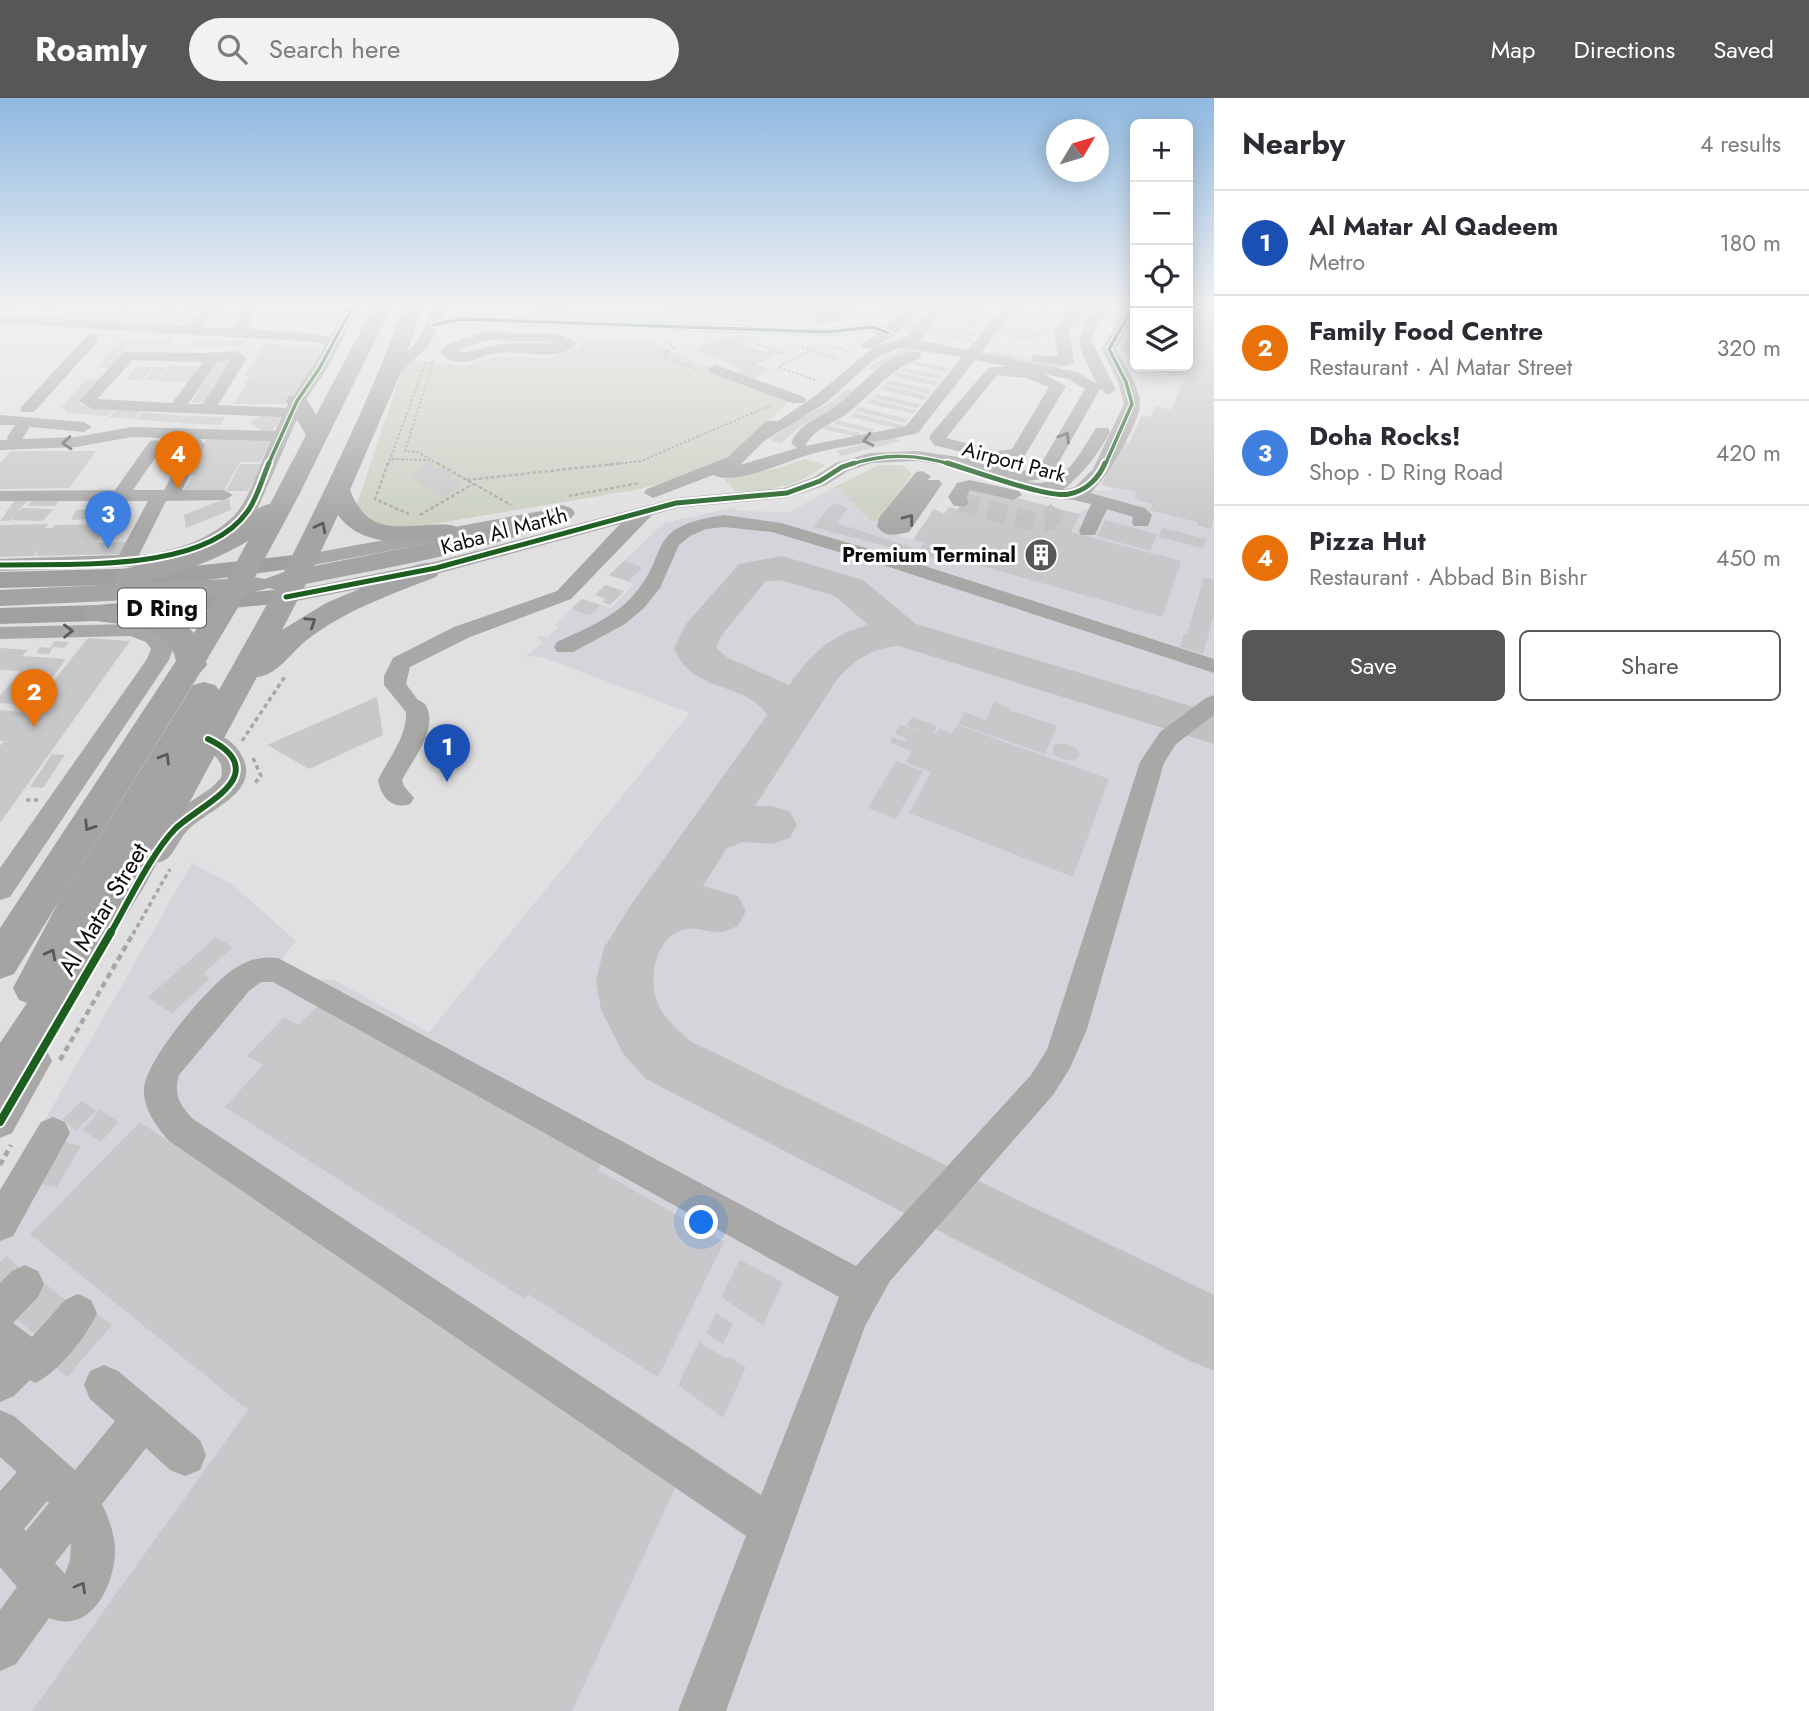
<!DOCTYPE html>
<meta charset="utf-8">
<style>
body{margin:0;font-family:Jost,sans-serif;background:#f2f2f3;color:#2b2b33}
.controls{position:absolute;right:21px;top:21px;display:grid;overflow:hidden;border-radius:10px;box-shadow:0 4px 18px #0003}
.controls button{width:63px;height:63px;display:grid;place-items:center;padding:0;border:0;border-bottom:2px solid #e1e1e2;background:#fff;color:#2b2b33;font:35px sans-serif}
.compass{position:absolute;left:1046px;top:21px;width:63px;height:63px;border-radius:50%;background:#fff;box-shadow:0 4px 18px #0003;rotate:52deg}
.you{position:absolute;left:702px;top:1125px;width:24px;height:24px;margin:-18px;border:5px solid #fff;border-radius:50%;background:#1a73e8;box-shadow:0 0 0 10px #1a73e833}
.badge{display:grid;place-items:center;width:46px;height:46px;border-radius:50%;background:#575758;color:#fff;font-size:23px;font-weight:700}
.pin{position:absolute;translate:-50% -58px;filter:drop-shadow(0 2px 4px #0008)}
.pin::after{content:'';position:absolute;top:37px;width:24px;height:21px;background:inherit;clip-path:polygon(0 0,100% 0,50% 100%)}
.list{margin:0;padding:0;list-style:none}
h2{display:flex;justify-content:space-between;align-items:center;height:91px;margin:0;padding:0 28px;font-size:30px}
h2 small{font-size:23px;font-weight:400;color:#7c7c81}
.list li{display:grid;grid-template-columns:46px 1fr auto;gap:21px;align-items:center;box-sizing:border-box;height:105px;padding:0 28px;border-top:2px solid #e1e1e2}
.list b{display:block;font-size:26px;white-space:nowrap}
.list p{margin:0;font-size:23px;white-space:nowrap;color:#7c7c81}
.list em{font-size:23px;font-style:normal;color:#7c7c81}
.actions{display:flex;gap:14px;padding:21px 28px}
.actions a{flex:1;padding:16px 0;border:2px solid #575758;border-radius:10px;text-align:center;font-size:24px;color:#575758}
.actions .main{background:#575758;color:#fff}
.icon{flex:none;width:38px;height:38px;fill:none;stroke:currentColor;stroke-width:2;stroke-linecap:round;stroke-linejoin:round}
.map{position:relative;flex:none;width:1214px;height:1613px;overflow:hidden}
header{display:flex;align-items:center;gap:42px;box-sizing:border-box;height:98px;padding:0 35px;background:#575758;color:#fff}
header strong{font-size:33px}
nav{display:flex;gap:38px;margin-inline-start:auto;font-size:24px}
.search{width:490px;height:63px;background:#f2f2f3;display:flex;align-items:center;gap:18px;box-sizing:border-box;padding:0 24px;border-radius:38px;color:#7c7c81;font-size:26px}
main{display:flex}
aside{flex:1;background:#fff}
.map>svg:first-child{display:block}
</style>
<header>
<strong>Roamly</strong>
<div class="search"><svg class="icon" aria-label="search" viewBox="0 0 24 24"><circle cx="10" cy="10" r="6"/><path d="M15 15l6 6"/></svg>Search here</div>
<nav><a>Map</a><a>Directions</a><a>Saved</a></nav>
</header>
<main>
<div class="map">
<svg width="1214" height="1613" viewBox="0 0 1214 1613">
<rect width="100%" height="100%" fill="#e0e0e1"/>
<path fill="#d5d4db" d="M1188 206H1214V1613H0V1100L192 765 233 787 296 843 281 862 312 880 336 883 429 934 690 615 542 559 526 558 543 544 536 540 539 537 547 540 558 529 555 527 582 501 611 510 634 486 609 477 664 425 730 410 741 413 790 414 833 390 845 393 870 417 868 421 877 424 881 432 913 442 934 411 944 416 949 409 960 412 962 409 1080 416 1083 411 1092 413 1097 404 1087 397 1089 392 1110 393 1111 390 1101 387 1122 343 1129 345 1142 317 1151 319 1156 308 1172 312 1185 279 1127 267 1132 256 1119 253 1135 224V268H1188Z"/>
<path fill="#cbd0c2" d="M571 239 645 240 655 243 652 245 789 303 732 358 684 379 635 392 396 432 369 425 357 406 402 272 416 262 465 268 498 258 553 261 556 256 578 251 579 244Z
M804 361 825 367C801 388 766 394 735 393L724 381 778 370Z
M878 367H903L912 376 877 424 867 421 869 417 861 415 863 411 853 409 856 405 847 402 849 399 842 397 845 393 833 390Z"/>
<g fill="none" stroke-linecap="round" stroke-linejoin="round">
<path fill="#c2c1c2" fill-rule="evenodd" d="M782 458 863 482 916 526 1214 615V646L899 548C871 550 853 563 836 583L755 708H772L790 714 797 727 790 740 772 746 743 744 727 750 703 788 738 798 746 813 738 828C732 830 724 835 717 834 705 834 692 827 680 833 653 843 647 888 660 910 667 923 679 933 690 943L1214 1197V1273L1188 1262 646 981 624 957 601 912 596 882 604 850 630 808 767 617C744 582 693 597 674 550L686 526 739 466ZM780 482 835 498 868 527C830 537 811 556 789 587L728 560 716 550 721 538 765 484Z"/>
</g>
<path fill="#c8c7c9" d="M4 206H17L24 207 13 215 0 214V210Z
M49 206H65L54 216H38Z
M170 206H180L165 223 149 222 154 218 147 217 151 214 159 215Z
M192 206H214L199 223 177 222Z
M221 206H231L217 223H207Z
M534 206H567V213H533Z
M927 206H936L910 235 902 233Z
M952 206H957L996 214 993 217 950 209Z
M1188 206H1214V420L1211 431 1197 427 1198 424 1150 412 1152 406 1134 401 1136 394 1157 398 1101 387 1122 343 1129 345 1142 317 1151 319 1156 308 1171 312 1186 279 1138 268H1188Z
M1022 207 1062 214 1060 217 1020 209Z
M658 208 822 214 823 217 658 211Z
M124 210H130L124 220H116L118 216 114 220 100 219 107 212 121 213Z
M949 210 993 218 990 221 946 213Z
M1018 211 1059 219 1057 221 1016 214Z
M1081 211 1090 213 1079 229 1070 228Z
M943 216 987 225 984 228 941 219Z
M660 217 704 218V222L660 220Z
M1014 217 1054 225 1052 228 1012 220Z
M730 219 826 223V226L730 223Z
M940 221 984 229 981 232 937 224Z
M1010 222 1051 230 1049 233 1008 225Z
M1135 224V269L1127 267 1133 256 1119 253Z
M934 227 978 236 975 239 931 230Z
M1005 228 1043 236 1040 239 1003 231Z
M929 232 974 241 971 244 926 235Z
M1002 233 1040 240 1037 244 999 236Z
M736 237 755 240 743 245 772 258 756 266 771 272 752 281 733 274 740 271 728 266 730 265 695 252 725 238 730 240Z
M126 241H173L169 247H129L110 270 97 269 119 243Z
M195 242 231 243 246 242 241 248 190 249Z
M265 245 320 250 294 306H234L250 278H245Z
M904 250 912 252 876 273 867 270Z
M991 253 1062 268 1060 271 988 256Z
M219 261H235L208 305H191Z
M914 263 950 271 947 274 911 266Z
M170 268 205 269 194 284H158Z
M136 269H153L142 282H125Z
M155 269H167L158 282H145Z
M904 270 943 278 940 282 901 273Z
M896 274 939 284 936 288 892 278Z
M86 281H100L79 306 115 311 107 318 67 315 62 309Z
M888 282 932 292 929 296 885 286Z
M884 287 928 298 924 302 880 291Z
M846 291 857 293 838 309 801 328 781 345 770 342 792 325 833 303Z
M876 296 920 306 917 310 872 300Z
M871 301 916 312 913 316 867 305Z
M859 309 908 321 905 325 855 313Z
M117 311 141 313 133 321 108 319Z
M143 314 184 318 177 325 135 321Z
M854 315 903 327 900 331 850 319Z
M263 317 281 318 283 320 281 319 272 334H264L254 328 256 327H251V323Z
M185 318H186L226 319 220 327 179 325Z
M837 322 874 331 871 335 834 326Z
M827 327 861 335 857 339 823 331Z
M893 339 900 343 842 358 836 353Z
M207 341H272L260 364H240L224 392H184L194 377 186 376Z
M11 353H96L69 390 0 391V365Z
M430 362 434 366 432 370H442L452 377 449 381H457L463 385 443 401 411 378Z
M240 366H262L248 393H226Z
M970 388 1080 416 1071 434 1181 463 1162 519 953 460 951 465 813 429 833 405 848 410 836 425 923 453 920 451 924 445 913 442 934 411 944 416 949 409 960 412 962 409 957 408Z
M35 398 62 399 55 408H28Z
M17 399H33L16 413 22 410 53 411 43 423 11 422 16 415 9 423H0Z
M229 399 231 412 186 430 184 417Z
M109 410 104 420 71 422 76 412Z
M1105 422 1157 436 1150 453 1097 438Z
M48 426 45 430H53L55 427 107 426 96 445 126 444 121 456 36 458 39 450 34 458 0 459V427Z
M1162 430 1206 441 1203 450 1159 439Z
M624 463 640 468 641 471 628 483 609 477Z
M1204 479 1214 482V517L1203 556 1180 549 1184 535 1187 536Z
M605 487 624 493 610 507 602 504 606 501 595 497Z
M582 501 600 507 590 517 571 511Z
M88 540 130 543 0 725V648L4 643H0V612L28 615Z
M55 543 69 544 64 550 53 549 49 556 36 555 40 549 50 550Z
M0 550 28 552 22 558 66 561 32 607 0 605V598L20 573 0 572Z
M377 599 383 637 309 671 267 647Z
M994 604 1010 610 1009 612 1057 628 1045 656 958 626 964 614 986 622Z
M912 619 937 628 933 635 936 636 939 630 952 635 957 627 1109 681 1073 779 909 715 931 674 905 664 912 653 890 645 893 639 906 644 908 641 895 636 900 627 926 636 907 628Z
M1064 645 1076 650 1080 656 1077 661 1065 662 1053 656V647Z
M52 656 65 657 43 690 30 689Z
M896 663 923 673 896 721 868 710Z
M216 839 233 849 203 876 210 880 172 916 148 899Z
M325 901 606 1059 598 1072 724 1144 658 1279 528 1196 525 1201 225 1009 263 967 247 958 284 919 298 927Z
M82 1003 96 1013 76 1032 62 1021Z
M100 1012 119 1024 101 1044 82 1032Z
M140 1024 677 1386 572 1613H32L248 1312 30 1136Z
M57 1043 81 1048 57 1089 33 1085Z
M7 1158 22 1172 0 1193V1164Z
M740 1162 783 1184 763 1227 721 1199Z
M41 1182 73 1209 42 1243 9 1214Z
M92 1212 112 1227 67 1279 48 1263Z
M716 1215 733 1226 723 1246 706 1235Z
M699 1244 727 1261 728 1258 746 1269 723 1320 678 1287Z"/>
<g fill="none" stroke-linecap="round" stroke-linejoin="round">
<path stroke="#c0c0c2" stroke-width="19" stroke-dasharray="19 10" stroke-linecap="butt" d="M960 404 1035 424 1050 422 1058 411"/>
<path stroke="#a7a7a7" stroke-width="2" stroke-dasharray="2.5 2" stroke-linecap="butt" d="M666 244 676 249 661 258 700 273
M754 245 781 255 768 254 770 252
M833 248 852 255
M802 249 840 263
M817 249 778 269 818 283
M434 261 405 353 417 354 440 367
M392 361 429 362
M388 367 426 264
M607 367 641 363 769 308"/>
<path stroke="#a7a7a7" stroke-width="2.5" stroke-dasharray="3.5 2.5" stroke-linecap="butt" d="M388 365 375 401 411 417
M437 365 511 407
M467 382 623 365
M569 398 640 385
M420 417 473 386"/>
<path stroke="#a7a7a7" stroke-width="3.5" stroke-dasharray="4.5 3.5" stroke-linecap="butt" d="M242 643 286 577
M253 660 261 678 254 686
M26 702H38
M133 836 170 771"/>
<path stroke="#a7a7a7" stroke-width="4.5" stroke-dasharray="6 4.5" stroke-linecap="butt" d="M60 962 134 834
M0 1067 11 1047"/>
<path fill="#a8a8a7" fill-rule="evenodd" d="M208 206H222L203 229 233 230 246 206H259L247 231 317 236 329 239 347 206H360L327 271 305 303 256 414 236 436 200 455 152 468 0 473V461L119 457 148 403H0V393L115 392 150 343 156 342 164 347 133 392H164L188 348 166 346 165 340 132 339 76 349 0 352V342H8L7 339 15 327H0V317L84 324 92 329 84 334 30 329 22 341 76 339 132 329 275 333 282 319 93 311 79 303 124 254 204 255 237 253 247 260 218 307 286 310 325 247 316 244 0 225V217L189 228ZM133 262 203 264 172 305 97 301ZM231 262 203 306H188L218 263ZM200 341 271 343C261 363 251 396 238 413 216 440 172 455 139 457L166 403 224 402 233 397 224 392H182L205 347Z
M437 206 446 210 441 221 460 217 827 230 873 225 886 229 909 206H923L893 238 874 249 902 241 911 234 935 206H949L925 234 924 239 918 242 968 252 1005 206H1018L981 255 1077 274 1097 286C1077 243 1071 249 1096 206H1109L1093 236 1092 244 1116 292 1108 297 1100 291 1055 371 1043 381 1027 383C1062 394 1080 355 1096 330H1108L1110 334C1096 360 1082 376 1063 392L1075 389 1093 371 1124 306 1118 284 1102 251 1128 206H1135V217L1116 251C1124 266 1140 288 1140 306 1139 326 1106 382 1090 395L1145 410 1152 417 1148 428H1134L1132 424 1133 419 1107 411 1095 437H1081L1079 433 1091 406 1074 402 1048 400 1006 388 1003 384 1006 380 972 371 917 363 872 365 848 373 826 387 787 400 677 410 652 417 571 501 470 539 410 569 406 586 417 601 425 606C440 629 413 661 402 682L404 688 414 700 410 706C392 712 381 699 378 682 388 661 407 639 406 614L384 587V578L393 560 454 529 557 493 620 426 436 476 286 505 279 503 276 499 279 495 434 464 676 400 784 390 814 379 836 365 870 355 917 353 972 361 1019 373 1032 372 1042 364 1085 291 1068 281 1044 276 1066 288 1024 359 998 363 934 347 929 340 931 336 988 270 1007 268 975 262 918 335C878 345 834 347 796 361 776 368 733 387 713 377L653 400 644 395 647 391 728 359 766 323H778L815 298 873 250H863L861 247 877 236 872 233 827 238 460 225 437 230 429 248 395 279H385L382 276 385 273 418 243 432 210ZM901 250 962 259 906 328 805 348C816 329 833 326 849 314 873 295 890 271 920 260L922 257 920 254C892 247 857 293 836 308 819 321 800 324 791 345L797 350 740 367 764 343 827 304 869 266 881 257ZM997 277 1026 280 1049 289 1012 351 998 353 946 340Z
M663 206H796L843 210 848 206H864C853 218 825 232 810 220L820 215 669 210Z
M871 206H895L900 210 893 214Z
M1070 206H1083L1069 233 1074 264 1067 268 1033 263 1031 260 1033 257 1058 258 1054 233Z
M484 234 558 236 577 245C559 266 521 251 497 255 484 257 472 265 459 264 451 263 445 260 440 254L446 247ZM486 242 556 244 559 245 500 246 466 254 456 253Z
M93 236 98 237V243L34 314H22L20 311 22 308 88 237Z
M716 267 804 299 806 302 804 305H792L711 275 708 272 711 269Z
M922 373 931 378 928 382H939L942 386 909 434C896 437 885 440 877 428L879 420 916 374Z
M970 382 1019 393 1022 397 1013 402 970 392 966 399 969 404 966 408H954L948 399 957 385Z
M541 413 550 419 548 423 303 469 293 463 303 457Z
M724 417 781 425 906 462 1214 561V575L892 470 772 434 724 429 706 431 690 438 679 447 660 490 644 510 625 526 573 554H557L554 549 557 544C582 532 611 521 631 500 673 455 641 429 724 417Z
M131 526 162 534 173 551 169 562 10 799 0 802V770L147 561 151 551 146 544 130 538 0 541V529Z
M1214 597V617L1176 646 1164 665 1087 931 1070 970 1053 997 890 1183 865 1228 726 1613H678L746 1438 169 1043C157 1029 143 1011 144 991 145 962 212 883 237 869 249 861 264 858 278 860L856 1168 1031 977 1047 952 1140 664 1160 634 1206 600ZM261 884H273L839 1199 761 1397 193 1021C180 1007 173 997 179 977L249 893Z
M208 633C223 637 235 644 242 658 262 696 205 712 186 734 174 748 171 770 149 763L145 756 171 717 211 690 221 680C226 656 206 657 196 641L200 635Z
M36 949 47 953 52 963 12 1035 0 1040V994L25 953Z
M53 1019 65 1024 70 1035 13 1138 0 1143V1092L41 1024Z
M25 1167 38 1173 44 1186 38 1199 13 1225 32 1239 65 1202 78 1196 91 1202 97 1215C87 1238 58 1275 35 1285L30 1282 14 1298 0 1304V1185L12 1173Z
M104 1267 118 1273 200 1342 206 1357 200 1372 185 1378 170 1372 146 1350 102 1406C109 1421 115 1436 115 1454 114 1489 90 1537 49 1520L16 1566 0 1573V1512L17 1489 0 1469V1393L17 1374 0 1359V1312L14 1318 75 1372 115 1323 90 1301 84 1287 90 1273ZM47 1403 49 1405 26 1433 24 1431ZM71 1445 70 1462 65 1476 55 1465Z"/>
<path fill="#a0a0a0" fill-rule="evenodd" d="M303 456 312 458 315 463 312 468 185 485 0 490V474L185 469Z
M286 491 295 494 299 499 295 504 97 523 0 526V510L97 507Z"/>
<path fill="#a5a4a5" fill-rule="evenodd" d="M375 206H393L300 395 255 479 265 481 284 474C328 386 371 299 405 206H423L400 276 350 392C353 399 356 406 361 412 383 441 426 421 455 428L459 434 455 440 446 442C410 444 362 451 338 417L314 468 450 441 507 426 562 407 571 410 575 415 571 420C485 453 396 468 306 486L282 532 326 505 416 467 426 465 436 467 440 473 436 479C392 496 346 512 308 541 292 553 277 578 257 579L145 787 16 997 0 1003V945L27 905 19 902 13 890 58 805 193 587 204 584 215 587 219 592 275 492 269 490 246 496 206 563 207 567 200 575 14 876 0 881V830L176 563C169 522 119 529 87 521L83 515 87 509C111 503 178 515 194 535L217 498 0 508V492L227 481 248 443C223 459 145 492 116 485L112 479 116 473C148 465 181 458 210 443 229 434 251 409 270 406L306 337 286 303 289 298H305L316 317Z"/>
<defs>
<path id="cycleway-far3" d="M434 227 460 221 827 234 873 229 888 235
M268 367 297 303 319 271 354 206
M849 367C885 355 917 356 953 367
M1105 367 1132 306 1126 284 1109 251 1135 206"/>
<path id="cycleway-far2" d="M947 365C971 372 1049 401 1069 396 1086 393 1099 380 1105 365
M0 467C68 465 203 476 247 414 257 401 262 381 269 365
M286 499 436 470 676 405 787 395 820 383 842 369 854 365"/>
<path id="cycleway-far1" d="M110 836C128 805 151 756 175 731 191 715 229 697 235 677 240 659 221 647 208 641"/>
<path id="cycleway" d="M0 1024 111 834"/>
</defs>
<use href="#cycleway-far3" stroke="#fff" stroke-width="6"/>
<use href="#cycleway-far2" stroke="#fff" stroke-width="9"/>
<use href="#cycleway-far1" stroke="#fff" stroke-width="10"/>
<use href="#cycleway" stroke="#fff" stroke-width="12"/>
<use href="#cycleway-far3" stroke="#1b5e20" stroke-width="3.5"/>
<use href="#cycleway-far2" stroke="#1b5e20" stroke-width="5"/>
<use href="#cycleway-far1" stroke="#1b5e20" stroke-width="6"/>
<use href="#cycleway" stroke="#1b5e20" stroke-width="8"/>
</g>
<defs><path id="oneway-chevron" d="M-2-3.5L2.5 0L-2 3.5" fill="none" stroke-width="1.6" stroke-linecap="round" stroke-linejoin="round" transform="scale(1.75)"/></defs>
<g stroke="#5a5a5b">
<use href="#oneway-chevron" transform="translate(1065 339) rotate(-59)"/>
<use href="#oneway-chevron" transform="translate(868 342) rotate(167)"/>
<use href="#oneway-chevron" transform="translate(67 345) rotate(175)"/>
<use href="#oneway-chevron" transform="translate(909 421) rotate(-53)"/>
<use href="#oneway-chevron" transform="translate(68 533) rotate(-1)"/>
<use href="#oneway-chevron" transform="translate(81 1489) rotate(-60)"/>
</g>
<g stroke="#59585a">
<use href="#oneway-chevron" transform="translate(321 429) rotate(-63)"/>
<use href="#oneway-chevron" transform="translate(311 524) rotate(-33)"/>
<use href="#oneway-chevron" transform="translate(165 660) rotate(-59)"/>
<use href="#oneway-chevron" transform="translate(89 728) rotate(123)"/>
<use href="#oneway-chevron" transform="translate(51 856) rotate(-62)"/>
</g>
<linearGradient id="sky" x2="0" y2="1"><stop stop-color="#8fb9e1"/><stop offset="0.48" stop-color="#f1f1f2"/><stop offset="1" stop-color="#f1f1f2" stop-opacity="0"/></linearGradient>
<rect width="1214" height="432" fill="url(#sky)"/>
<defs>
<symbol id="building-disc" viewBox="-11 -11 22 22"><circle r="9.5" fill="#575758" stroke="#fff"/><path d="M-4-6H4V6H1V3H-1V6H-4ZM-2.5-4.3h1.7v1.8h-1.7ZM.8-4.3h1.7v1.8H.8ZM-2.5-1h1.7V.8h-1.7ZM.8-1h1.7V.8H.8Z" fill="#fff"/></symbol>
</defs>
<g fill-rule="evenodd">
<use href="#building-disc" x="1022" y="438" width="38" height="38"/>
</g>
<g text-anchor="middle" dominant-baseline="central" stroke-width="6" stroke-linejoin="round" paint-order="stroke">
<g font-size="21" fill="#0d0d0f" stroke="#fff">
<text transform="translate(1014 364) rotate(15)">Airport Park</text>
<text transform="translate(504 433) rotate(-15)">Kaba Al Markh</text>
</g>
<g font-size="21" font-weight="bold" fill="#0d0d0f" stroke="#fff" text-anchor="end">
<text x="1016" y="457">Premium Terminal</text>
</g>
<rect fill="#fff" stroke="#565657" stroke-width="2" x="118" y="490.5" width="88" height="39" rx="5"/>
<g font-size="23" font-weight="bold" fill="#0d0d0f">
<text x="162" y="510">D Ring</text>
</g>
<g font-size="24" fill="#0d0d0f" stroke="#fff">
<text transform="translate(103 811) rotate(-59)">Al Matar Street</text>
</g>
</g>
</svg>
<div class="controls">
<button>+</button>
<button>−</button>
<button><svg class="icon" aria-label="locate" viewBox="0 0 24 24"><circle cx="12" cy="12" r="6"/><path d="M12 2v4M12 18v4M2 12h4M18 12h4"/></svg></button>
<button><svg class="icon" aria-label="layers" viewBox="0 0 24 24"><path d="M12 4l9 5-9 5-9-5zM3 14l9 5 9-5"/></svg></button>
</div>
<svg class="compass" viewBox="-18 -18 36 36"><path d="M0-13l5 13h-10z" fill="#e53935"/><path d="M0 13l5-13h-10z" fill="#7c7c81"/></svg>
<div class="you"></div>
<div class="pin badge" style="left:447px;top:684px;background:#1a4fb4">1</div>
<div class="pin badge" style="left:34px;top:629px;background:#e8710a">2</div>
<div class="pin badge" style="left:108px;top:451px;background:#3f7fe0">3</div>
<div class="pin badge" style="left:178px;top:391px;background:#e8710a">4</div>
</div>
<aside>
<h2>Nearby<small>4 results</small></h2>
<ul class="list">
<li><span class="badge" style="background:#1a4fb4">1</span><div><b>Al Matar Al Qadeem</b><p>Metro</p></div><em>180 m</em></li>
<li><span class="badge" style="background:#e8710a">2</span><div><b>Family Food Centre</b><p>Restaurant · Al Matar Street</p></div><em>320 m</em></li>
<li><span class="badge" style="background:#3f7fe0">3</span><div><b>Doha Rocks!</b><p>Shop · D Ring Road</p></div><em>420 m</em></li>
<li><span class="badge" style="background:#e8710a">4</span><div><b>Pizza Hut</b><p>Restaurant · Abbad Bin Bishr</p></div><em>450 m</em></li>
</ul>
<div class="actions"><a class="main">Save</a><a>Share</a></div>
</aside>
</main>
